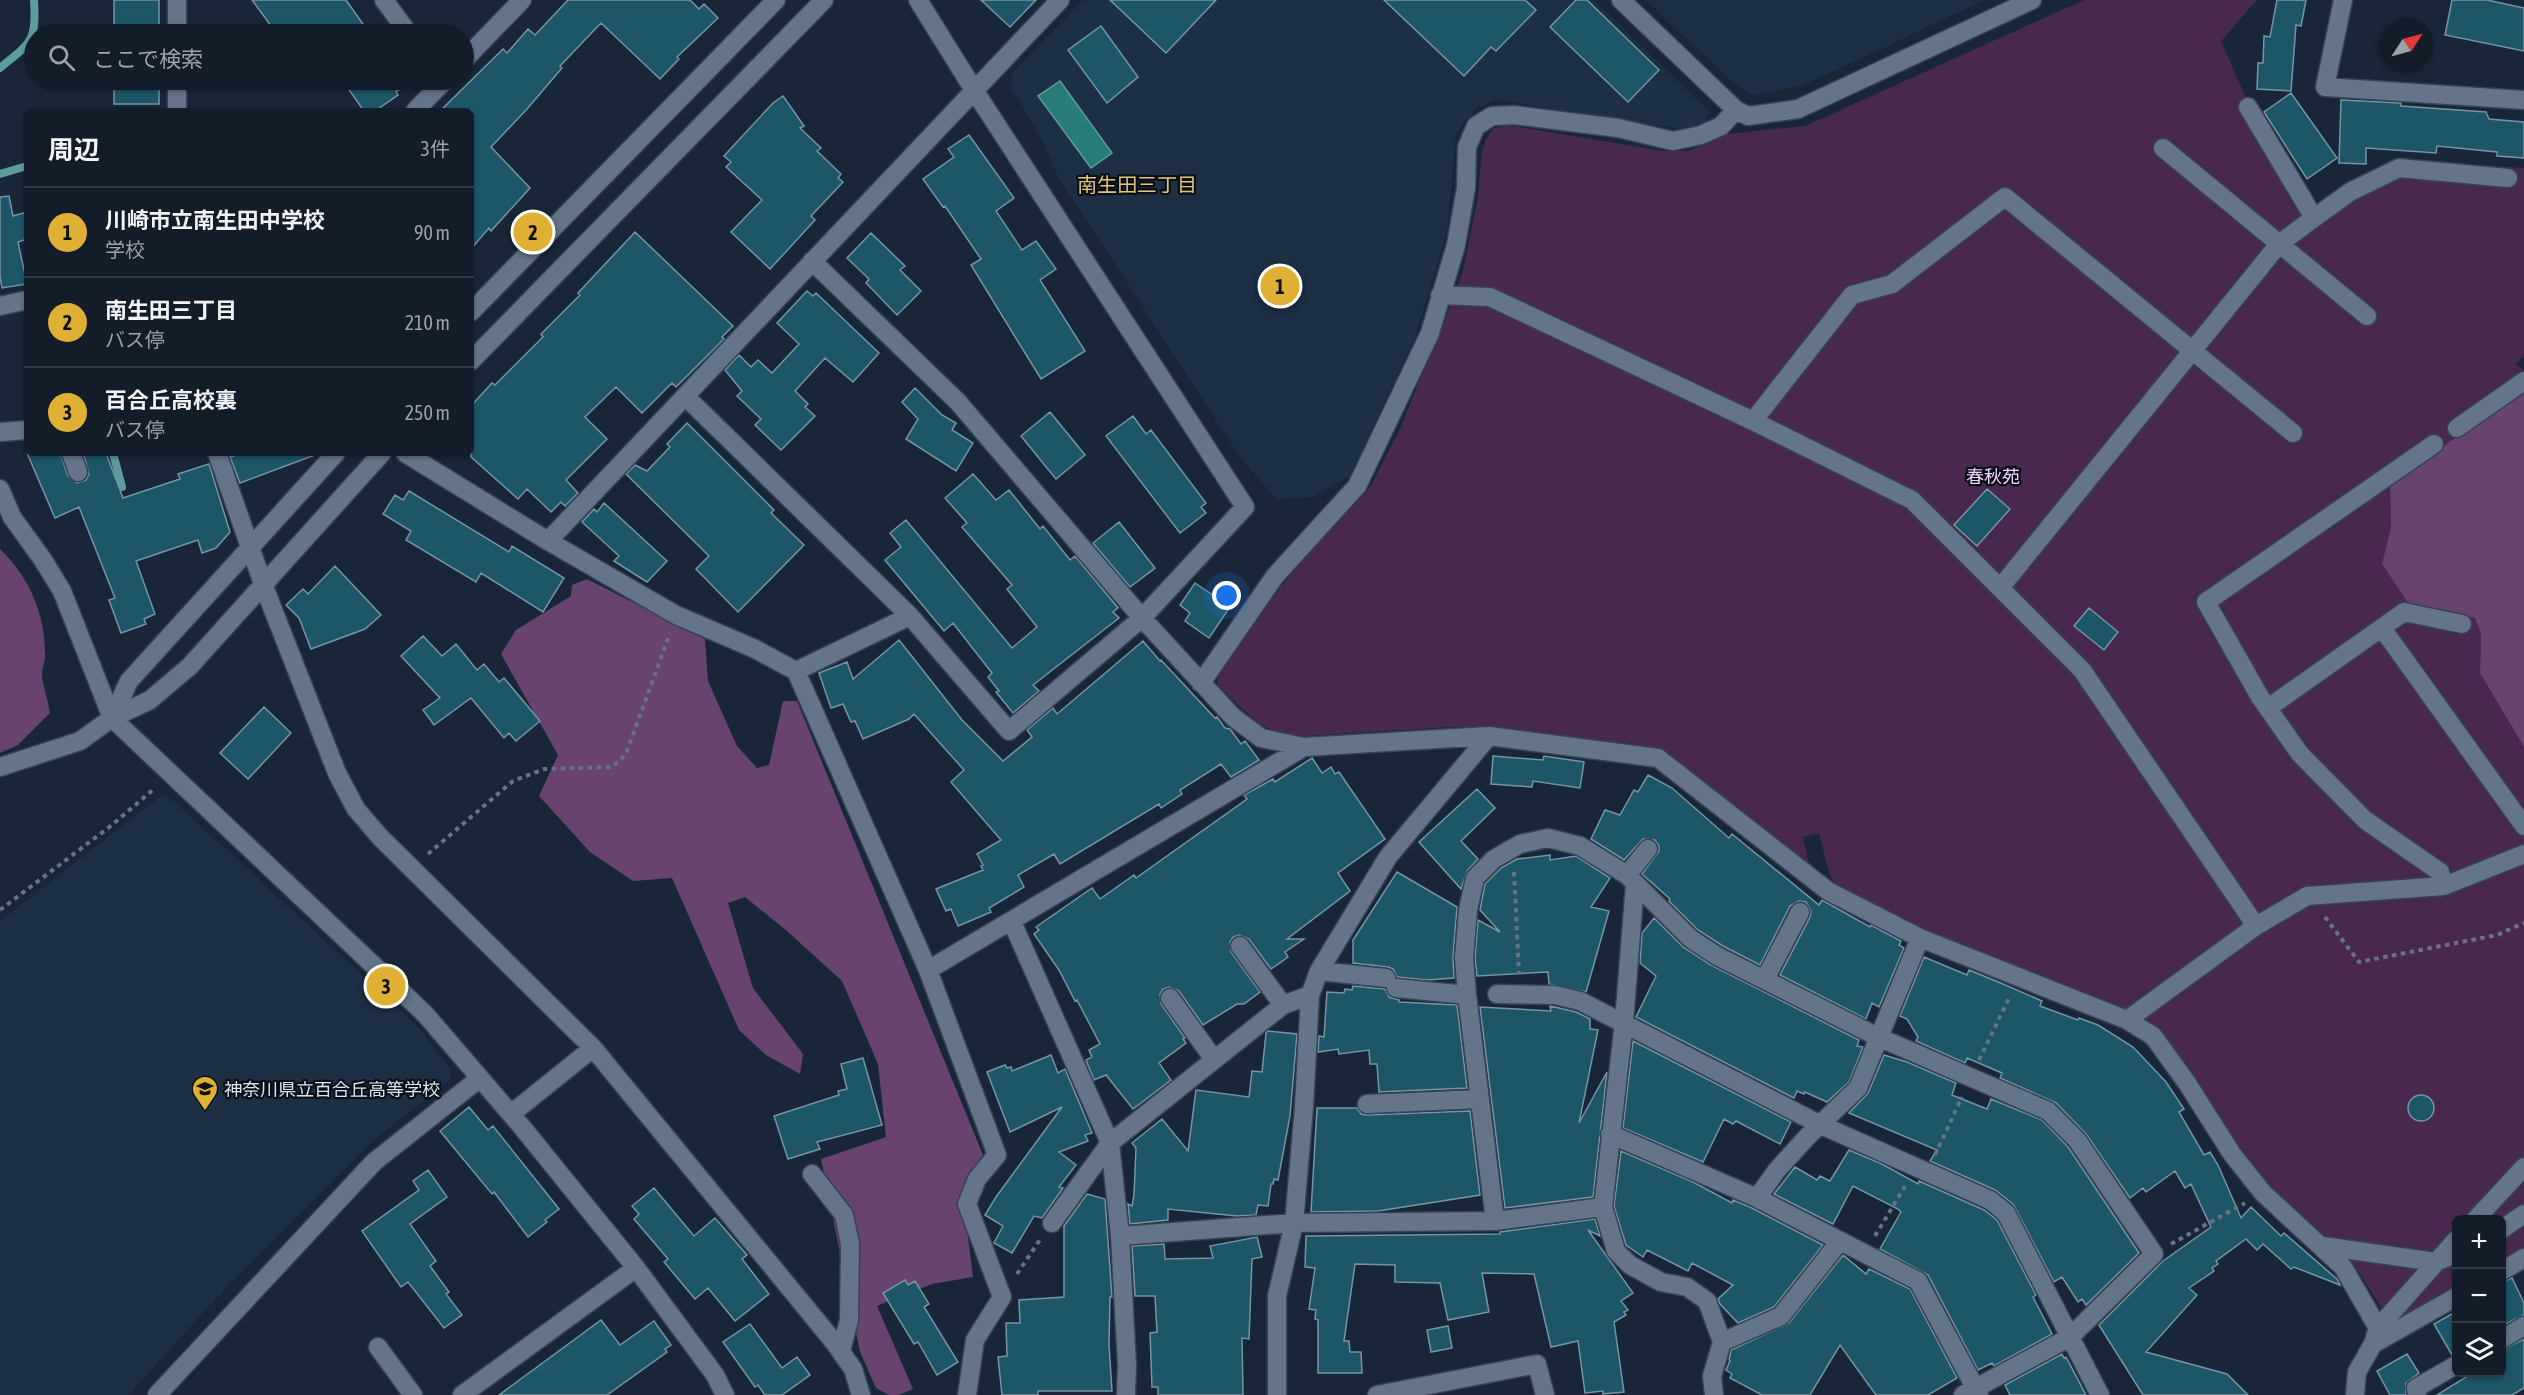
<!DOCTYPE html>
<html lang="ja">
<meta charset="utf-8">
<style>
body{margin:0;font-family:"Asap Condensed","Noto Sans JP",sans-serif;background:#202935;color:#f1f3f6}
.controls{position:absolute;right:18px;bottom:18px;display:grid;overflow:hidden;border-radius:9px;box-shadow:0 2px 4px #0004}
.controls button{width:54px;height:54px;display:grid;place-items:center;padding:0;border:0;border-bottom:2px solid #323a46;background:#131c29;color:#f1f3f6;font:30px sans-serif}
.compass{position:absolute;left:2380px;top:18px;width:54px;height:54px;border-radius:50%;background:#131c29;box-shadow:0 2px 4px #0004;rotate:54deg}
.you{position:absolute;left:1227px;top:596px;width:21px;height:21px;margin:-15px;border:4px solid #fff;border-radius:50%;background:#1a73e8;box-shadow:0 0 0 9px #1a73e833}
.badge{display:grid;place-items:center;width:39px;height:39px;border-radius:50%;background:#dfb034;color:#111;font-size:20px;font-weight:700}
.pin{position:absolute;translate:-50% -50%;border:3px solid #fff;box-shadow:0 2px 6px #0006}
.list{margin:0;padding:0;list-style:none}
h2{display:flex;justify-content:space-between;align-items:center;height:78px;margin:0;padding:0 24px;font-size:26px}
h2 small{font-size:20px;font-weight:400;color:#9da1a8}
.list li{display:grid;grid-template-columns:39px 1fr auto;gap:18px;align-items:center;box-sizing:border-box;height:90px;padding:0 24px;border-top:2px solid #323a46}
.list b{display:block;font-size:22px;white-space:nowrap}
.list p{margin:0;font-size:20px;white-space:nowrap;color:#9da1a8}
.list em{font-size:20px;font-style:normal;color:#9da1a8}
.icon{flex:none;width:33px;height:33px;fill:none;stroke:currentColor;stroke-width:2;stroke-linecap:round;stroke-linejoin:round}
.map{position:relative;flex:none;width:2524px;height:1395px;overflow:hidden}
.search{position:absolute;background:#131c29;box-shadow:0 2px 4px #0004;left:24px;top:24px;width:450px;height:66px;display:flex;align-items:center;gap:15px;box-sizing:border-box;padding:0 21px;border-radius:33px;color:#9da1a8;font-size:22px}
.panel{position:absolute;background:#131c29;box-shadow:0 2px 4px #0004;left:24px;top:108px;width:450px;height:348px;border-radius:9px}
.map>svg:first-child{display:block}
</style>
<div class="map">
<svg width="2524" height="1395" viewBox="0 0 2524 1395">
<rect width="100%" height="100%" fill="#192637"/>
<path fill="#1d2f45" d="M1083 0H1594L1708 110 1706 122 1687 130 1496 100 1477 108 1463 123 1456 134 1447 232 1414 340 1350 476 1312 497 1276 499 1238 454 1058 176 1042 140 1011 88 1012 73Z
M1646 0H1985L1802 86 1751 95 1729 79Z
M165 793 418 1027 450 1069V1080L369 1144 235 1278 128 1395H0V921Z"/>
<path fill="#48294d" d="M2084 0H2257L2221 41 2247 100 2315 208 2399 161 2524 168V356L2515 364 2524 370V389L2390 484 2391 527 2382 564 2410 606 2475 618 2481 634 2480 673 2524 747V1253L2502 1266V1220H2456V1292L2394 1327 2349 1257 2273 1190 2244 1154 2160 1028 2080 992 1921 930 1837 887 1829 873 1819 833 1803 837 1810 869 1662 753 1495 729 1451 727 1288 737 1259 724 1217 686 1219 675 1282 585 1315 546 1369 489 1401 427 1420 379 1435 347 1463 271 1478 197 1482 152 1486 139 1494 128 1505 126 1519 127 1662 151H1689L1727 134 1805 126Z"/>
<path fill="#67436d" d="M2524 389V747L2480 673 2481 634 2475 618 2410 606 2382 564 2391 527 2390 484Z
M0 549C29 577 45 613 45 654 46 661 41 669 42 677 44 689 48 701 50 713L18 745 0 753Z
M587 579 705 639 708 681 737 746 757 768 769 765 783 701H797L983 1155 964 1205 973 1277 932 1284 877 1306 913 1389 899 1395H889L876 1388 860 1352 821 1159 886 1137 878 1064 842 981 787 931 745 897 728 903 753 988 803 1054 800 1074 766 1055 739 1030 672 878 633 881 590 852 539 796 558 755 501 654 516 630 571 596 572 585Z"/>
<path fill="#277c75" stroke="#5d9c9a" stroke-width="1.5" d="M1060 81 1112 153 1091 168 1038 96Z"/>
<g fill="none" stroke-linecap="round" stroke-linejoin="round">
<path stroke="#5d9c9a" stroke-width="8" d="M0 68C31 42 37 42 34 0
M0 174 27 166
M113 453 122 487"/>
</g>
<path fill="#1d5667" stroke="#7795a0" stroke-width="1.5" d="M114 0H159V34H114Z
M252 0H346L370 34H277Z
M568 0H690L699 9 704 4 718 18 677 57 679 59 660 79 601 23 560 66 562 68 527 109 491 147 530 188 491 231 489 228 471 249V111H440L503 49 507 53 528 29 535 35Z
M981 0H1036L1010 27Z
M1110 0H1216L1166 53Z
M1384 0H1525L1536 10 1496 51 1491 47 1464 76Z
M1576 0H1587L1659 70 1628 102 1550 27Z
M2277 0H2306L2301 26 2296 25 2291 91 2257 89 2258 63H2263L2264 36 2270 37Z
M2452 0H2487L2524 8V51L2445 35Z
M1101 26 1138 77 1107 103 1068 50Z
M114 80H159V104H114Z
M342 80H414L396 92 398 95 375 111H364Z
M2291 93 2337 158 2307 179 2264 112Z
M783 96 804 126 800 128 821 148 817 151 841 174 838 178 843 182 811 216 815 220 770 269 731 232 762 200 726 167 731 162 724 156 773 103Z
M2341 100 2401 103V106L2486 112 2489 119 2524 122V158L2497 156V152L2437 146 2436 153 2366 148V164L2339 163Z
M969 135 1014 198 996 211 1022 250 1036 241 1056 269 1040 280 1085 351 1041 379 971 265 981 259 945 206 943 207 923 179 954 157 948 149Z
M9 196 13 216 27 212V239L18 242 27 284 2 288 0 277V197Z
M635 232 733 326 722 337 724 339 676 387 672 383 642 413 616 387 585 417 607 439 566 480 578 493 565 506 561 502 551 512 527 489 518 499 471 457V406L492 383 495 385 543 337 541 334 580 295 578 293Z
M871 233 905 266 900 270 921 291 897 315 866 283 869 279 847 258Z
M807 291 813 296 816 293 879 353 853 382 825 358 795 391 808 404 805 407 815 416 781 450 755 425 761 419 737 396 742 391 725 370 739 355 751 367 758 360 772 373 799 344 777 323Z
M915 388 942 415 956 423 952 430 973 443 956 471 906 439 918 419 902 402Z
M1050 412 1085 455 1056 479 1021 436Z
M1133 416 1146 434 1151 430 1206 503 1201 507 1206 513 1180 533 1106 436Z
M687 423 774 510 771 513 804 545 738 612 696 569 709 556 626 474 635 465 647 471 670 447 667 444Z
M27 453H60L68 476 77 483 86 480 89 474 83 453H106L123 498 180 479 178 474 209 464 230 532 216 548 202 553 198 540 136 561 155 614 144 619 146 624 121 633 109 600 115 598 79 507 55 518Z
M243 453H315V455L240 483 230 457Z
M973 474 996 500 1009 490 1040 529 1043 526 1070 560 1075 556 1118 608 1113 612 1119 618 1033 685 1039 691 1013 713 996 692 999 691 988 677 992 673 953 623 944 631 885 560 901 547 890 533 906 520 1012 648 1037 627 1007 589 1012 585 962 527 967 523 945 498Z
M1987 489 2010 509 1977 546 1954 525Z
M409 491 509 552 512 546 564 578 543 612 481 573 476 582 406 540 411 531 383 514 395 495 403 500Z
M604 503 667 561 647 582 614 561 619 556 582 522 594 509 597 512Z
M1119 522 1155 568 1130 587 1093 543Z
M335 566 381 615 365 629 311 649 299 618 286 605 303 589 308 594Z
M1195 583 1230 607 1209 638 1185 621 1190 613 1180 605Z
M2089 608 2118 632 2104 650 2074 626Z
M423 636 442 656 456 644 477 670 484 664 499 682 504 678 540 721 516 741 509 733 504 738 471 698 434 725 423 710 440 698 401 656Z
M899 640 962 720 1003 761 1032 737 1027 730 1053 708 1057 714 1143 641 1160 661 1161 660 1215 718 1217 717 1225 728 1230 729 1241 744 1245 741 1259 760 1231 777 1221 764 1180 790 1182 794 1161 808 1159 804 1060 864 1054 854 1018 875 1024 887 989 908 991 912 958 926 951 909 946 911 936 889 983 870 981 866 983 865 977 854 1001 840 951 782 964 770 914 714 909 719 863 739 855 721 851 722 843 704 831 708 819 673 847 662 853 679Z
M264 707 291 733 248 779 220 753Z
M1493 756 1543 760 1544 756 1584 762 1580 788 1533 781 1532 787 1491 784Z
M1312 758 1322 773 1331 767 1335 774 1339 772 1385 839 1338 873 1350 891 1287 939H1304L1285 952 1288 957 1271 969 1249 939 1239 935 1233 937 1230 942 1231 952 1260 992 1244 1004H1237L1203 1025 1179 991 1169 987 1163 989 1160 994 1161 1004 1185 1038 1183 1039 1186 1043 1159 1063 1171 1080 1133 1109 1106 1075 1094 1080 1086 1060 1092 1057 1089 1050 1100 1044 1077 1000 1075 1001 1059 970 1034 934 1039 930 1036 927 1092 888 1100 899 1134 875 1136 878 1247 799 1244 795 1273 779 1275 782Z
M1648 775 1672 788 1729 838 1732 834 1819 905 1822 900 1870 927 1871 925 1901 941 1899 945 1904 948 1879 1007 1872 1003 1866 1019 1780 975 1810 917 1811 911 1806 902 1799 901 1790 906 1760 965 1723 946 1698 930 1669 901 1670 899 1642 874 1659 851V846L1655 840 1643 839 1624 860 1591 839 1605 810 1620 815 1634 790 1638 792Z
M1477 789 1495 808 1461 841 1478 859 1467 871 1461 889 1419 842Z
M1550 855V860L1576 856 1610 878 1591 907 1609 911 1586 992 1549 984 1548 972 1477 976 1475 958 1478 920 1500 932 1480 910 1485 884 1501 868 1517 859Z
M1397 872 1457 907 1453 957 1454 978 1427 980 1397 977 1393 969 1388 967 1353 963V940Z
M1654 918 1683 947 1711 965 1859 1040 1857 1046 1863 1047 1849 1082 1827 1102 1805 1092 1804 1094 1797 1091 1794 1098 1636 1017 1656 976 1640 963 1642 933Z
M1924 957 1967 975 1969 970 2003 984 2042 1001 2040 1006 2078 1020 2079 1018 2098 1025 2133 1047 2166 1082 2184 1109 2179 1112 2204 1155 2210 1152 2218 1165 2241 1218 2251 1207 2281 1236 2284 1233 2337 1279 2340 1285 2294 1267 2291 1269 2263 1244 2257 1250 2246 1239 2216 1261 2218 1264 2212 1268 2214 1271 2189 1288 2197 1295 2146 1352 2227 1374 2248 1395H2143L2099 1325 2163 1261 2211 1227 2191 1184 2185 1188 2175 1171 2146 1192 2143 1188 2130 1198 2086 1134 2056 1103 2000 1078 2002 1073 1967 1058 1965 1063 1916 1041 1918 1037 1907 1019 1900 1016Z
M1353 986 1385 989 1389 997 1399 1000V1002L1457 1005 1467 1088 1379 1092 1377 1064H1370L1369 1050 1339 1054 1338 1049 1318 1052 1319 1036 1324 1037 1327 992 1344 993 1345 989 1352 990Z
M1550 1006 1576 1012 1590 1019V1029L1598 1030 1579 1123 1607 1072 1593 1197 1505 1208 1480 1007 1551 1011Z
M1268 1031 1297 1034 1290 1116 1278 1180 1274 1179 1273 1184H1271L1268 1206 1258 1205 1256 1215 1237 1216 1168 1209V1220L1130 1224 1128 1204 1132 1206 1134 1195 1136 1148 1132 1143 1162 1119 1188 1151 1196 1090 1249 1097 1252 1071 1262 1072 1266 1033Z
M1633 1041 1791 1122 1780 1144 1736 1121 1733 1124 1724 1119 1703 1162 1623 1128Z
M1051 1055 1058 1073 1065 1069 1092 1133 1085 1135 1088 1141 1059 1152 1076 1165 1059 1187 1063 1188 1042 1218 1034 1216 1012 1253 994 1243 1003 1226 985 1215 996 1197 1062 1107 1010 1132 987 1072 1005 1065 1007 1068 1011 1067 1012 1071Z
M1884 1055 1907 1062 1956 1083 1952 1095 1987 1109 1991 1099 2042 1120 2068 1147 2139 1253 2086 1305 2082 1299 2078 1302 2062 1277 2054 1282 2013 1204 1995 1190 1930 1161 1937 1150 1849 1113 1868 1093Z
M863 1058 882 1125 817 1142 820 1149 788 1159 774 1116 839 1095 838 1091 847 1089 841 1064Z
M2408 1108a13 13 0 1 1 26 0a13 13 0 1 1-26 0Z
M469 1107 488 1130 493 1126 559 1209 545 1220 547 1222 528 1237 494 1192 492 1194 440 1131Z
M1317 1108H1357L1361 1114 1367 1115 1470 1111 1480 1195 1378 1211 1311 1212Z
M1849 1150 1882 1164 1918 1184 1919 1181 1984 1210 1997 1220 2036 1295 2033 1297 2052 1334 1994 1366 1992 1363 1978 1370 1928 1275 1880 1249 1901 1212 1898 1209 1853 1186 1833 1224 1774 1194 1795 1167 1817 1180 1820 1176 1830 1181Z
M1621 1151 1693 1182 1732 1203 1733 1200 1752 1208 1823 1245 1774 1307 1738 1323 1720 1304 1718 1299 1733 1285 1692 1263 1688 1271 1647 1250 1643 1257 1626 1245 1614 1206Z
M428 1170 447 1197 410 1224 436 1261 430 1266 449 1292 446 1294 462 1315 444 1328 408 1282 401 1287 362 1231 419 1190 413 1181Z
M654 1188 694 1236 715 1218 747 1255 742 1259 769 1294 735 1321 708 1288 695 1299 664 1262 668 1259 634 1219 639 1214 632 1206Z
M1087 1194 1105 1199 1112 1297H1110L1109 1345 1112 1391H1038V1395H1002L998 1357 1007 1356 1006 1323H1020L1019 1300 1064 1297V1226Z
M1595 1219 1600 1236 1588 1230 1633 1293 1621 1301 1628 1310 1624 1312 1626 1315 1614 1322 1624 1392 1603 1394V1391L1585 1393 1578 1341 1551 1347 1534 1274 1482 1273 1489 1312 1448 1320 1440 1283 1395 1282V1265L1355 1264 1344 1341H1349L1350 1352H1361L1362 1373H1318V1320L1315 1319 1316 1310 1309 1309 1315 1268 1305 1267 1306 1236 1500 1234V1232Z
M1257 1237 1262 1257 1252 1259 1249 1339 1242 1338 1243 1395H1158V1387H1152L1150 1333 1157 1332 1155 1296H1135L1132 1246 1164 1244 1165 1259 1213 1258 1210 1246Z
M1843 1255 1866 1274 1869 1269 1910 1289 1957 1378 1928 1395H1876L1840 1345 1810 1395H1762L1730 1378 1732 1374 1726 1370 1730 1361 1729 1360 1731 1350 1789 1323Z
M2512 1278 2524 1303V1315L2502 1326V1282Z
M905 1280 908 1285 915 1281 929 1304 924 1307 958 1362 937 1375 918 1342 914 1344 883 1293Z
M2457 1311V1354L2452 1355 2434 1324Z
M601 1320 620 1345 654 1321 671 1345 665 1349 667 1352 607 1395H499Z
M750 1324 782 1368 797 1357 810 1375 782 1395H765L758 1385 755 1387 723 1342Z
M1448 1326 1452 1348 1431 1352 1427 1330Z
M2524 1339V1388L2512 1395H2437L2474 1372H2502V1350Z
M2062 1354 2064 1358 2066 1357 2086 1395H2010L2005 1385Z
M2407 1354 2419 1373 2406 1383V1395H2390L2377 1371Z"/>
<g fill="none" stroke-linecap="round" stroke-linejoin="round">
<defs>
<path id="minor" d="M177 0V34
M384 0 409 34
M1621 0 1736 110 1748 116 1798 109 2032 0
M2343 0 2325 87 2524 100
M464 60 522 0
M177 80V111
M2248 107 2314 218 2350 192 2399 168 2508 178
M415 111 445 80
M2163 148 2367 316
M812 261 958 402 1142 618 1233 717 1261 738 1304 747 1489 736 1658 758 1828 891 1920 938 2127 1020 2153 1036 2187 1083 2232 1154 2263 1193 2343 1267 2378 1328 2373 1344 2357 1372 2355 1395
M1440 295 1490 297 1753 421 1912 500 2082 670 2256 926 2127 1020
M0 306 27 300
M471 312 776 0
M471 361 824 0
M685 396 910 616 1009 731 1142 618 1245 507 974 90 918 0
M1753 421 1852 295 1892 284 2005 197 2293 433
M2457 428 2524 381
M0 432 27 430
M71 453 78 472
M217 453 263 584 337 773 356 809 380 837 593 1048 834 1342 853 1369 861 1395
M405 453 548 541 676 615 753 648 796 671 928 970 997 1155 977 1179 967 1204 1002 1297 975 1340 967 1395
M0 489 12 517 43 560 62 591 112 718 425 1014 522 1127 636 1268 715 1375 725 1395
M548 541 1060 0
M2000 588 2279 244 2314 218
M2382 628 2524 826
M796 671 910 616
M1201 683 1275 576 1357 486 1430 333 1456 245 1466 188 1467 147 1476 126 1492 116 1514 115 1618 128 1673 141 1701 135 1721 126 1736 110
M2268 708 2404 612 2462 624
M112 718 129 681 336 453
M0 767 80 741 112 718 150 700 190 666 382 453
M1627 875 1648 849
M1635 884 1624 1022 1603 1207 1616 1251 1630 1265 1661 1282 1687 1287 1707 1301 1722 1342 1712 1376 1714 1395
M2444 886 2524 854
M1012 922 1110 1143 1120 1236 1127 1365 1126 1395
M2256 926 2307 896 2444 886 2440 872 2365 820 2300 754 2260 697 2206 602 2434 444
M1240 946 1283 1005
M928 970 1304 747
M1319 971 1386 978
M1765 979 1800 912
M1396 988 1467 995
M1497 994 1555 995 1580 1001 1821 1125 1990 1200 2006 1213 2100 1395
M1170 998 1213 1058
M1367 1104 1480 1099
M511 1114 593 1048
M1610 1134 1757 1198 1918 1281 1979 1395
M812 1174 844 1215 850 1244 849 1320 841 1351
M1757 1198 1777 1170 1808 1136 1858 1088 1920 938
M2475 1220 2524 1167
M1495 1221 1467 995 1464 958 1468 910 1475 878 1494 859 1520 844 1548 838 1580 846 1627 875 1691 939 1717 956 1878 1037 2048 1111 2077 1140 2154 1254 2070 1337 1963 1395
M1052 1223 1110 1143 1283 1005 1310 995 1319 971 1388 857 1489 736
M2502 1229 2524 1214
M1120 1236 1294 1223 1495 1221 1603 1207
M2322 1246 2436 1262 2456 1254
M2502 1271 2524 1258
M2378 1328 2456 1240
M2502 1339 2524 1326
M1722 1342 1781 1316 1840 1241
M2373 1344 2456 1297
M378 1347 413 1395
M157 1395 374 1162 480 1078
M462 1395 636 1268
M1277 1395V1296L1294 1223 1304 1107 1310 995
M1377 1395 1537 1364 1545 1395
M2417 1395 2416 1388 2456 1365"/>
</defs>
<use href="#minor" stroke="#384250" stroke-width="21"/>
<path stroke="#677381" stroke-width="4" stroke-dasharray="4.5 4.5" stroke-linecap="butt" d="M428 854 513 781 544 769 611 767 620 761 627 751 670 633
M1514 872 1519 974
M0 910 112 825 155 788
M2325 917 2359 962 2497 935 2524 923
M1979 1060 2010 996
M1935 1155 1962 1097
M1875 1236 1907 1183
M2171 1244 2245 1203
M1017 1274 1041 1238"/>
<use href="#minor" stroke="#647489" stroke-width="18"/>
</g>
<defs>
<symbol id="school-pin" viewBox="-11 -11 22 30"><path d="M0 17L-7.5 6A9.5 9.5 0 1 1 7.5 6Z" fill="#dfb034" stroke="#090f16"/><path d="M0-5L7-2L0 1L-7-2ZM-4 1L0 2.5L4 1V4Q0 6-4 4Z" fill="#111"/></symbol>
</defs>
<g fill-rule="evenodd">
<use href="#school-pin" x="190" y="1074" width="30" height="40"/>
</g>
<g text-anchor="middle" dominant-baseline="central" stroke-width="4.5" stroke-linejoin="round" paint-order="stroke">
<g font-size="18" fill="#f7d4fd" stroke="#090f16">
<text x="1993" y="476">春秋苑</text>
</g>
<g font-size="18" fill="#dbe5f0" stroke="#090f16" text-anchor="start">
<text x="224" y="1089">神奈川県立百合丘高等学校</text>
</g>
<g font-size="20" fill="#e4c47a" stroke="#090f16">
<text x="1137" y="184">南生田三丁目</text>
</g>
</g>
</svg>
<div class="controls">
<button>+</button>
<button>−</button>
<button><svg class="icon" aria-label="layers" viewBox="0 0 24 24"><path d="M12 4l9 5-9 5-9-5zM3 14l9 5 9-5"/></svg></button>
</div>
<svg class="compass" viewBox="-18 -18 36 36"><path d="M0-13l5 13h-10z" fill="#e53935"/><path d="M0 13l5-13h-10z" fill="#9da1a8"/></svg>
<div class="you"></div>
<div class="pin badge" style="left:1280px;top:286px">1</div>
<div class="pin badge" style="left:533px;top:232px">2</div>
<div class="pin badge" style="left:386px;top:986px">3</div>
<div class="search"><svg class="icon" aria-label="search" viewBox="0 0 24 24"><circle cx="10" cy="10" r="6"/><path d="M15 15l6 6"/></svg>ここで検索</div>
<section class="panel">
<h2>周辺<small>3件</small></h2>
<ul class="list">
<li><span class="badge">1</span><div><b>川崎市立南生田中学校</b><p>学校</p></div><em>90 m</em></li>
<li><span class="badge">2</span><div><b>南生田三丁目</b><p>バス停</p></div><em>210 m</em></li>
<li><span class="badge">3</span><div><b>百合丘高校裏</b><p>バス停</p></div><em>250 m</em></li>
</ul>
</section>
</div>
